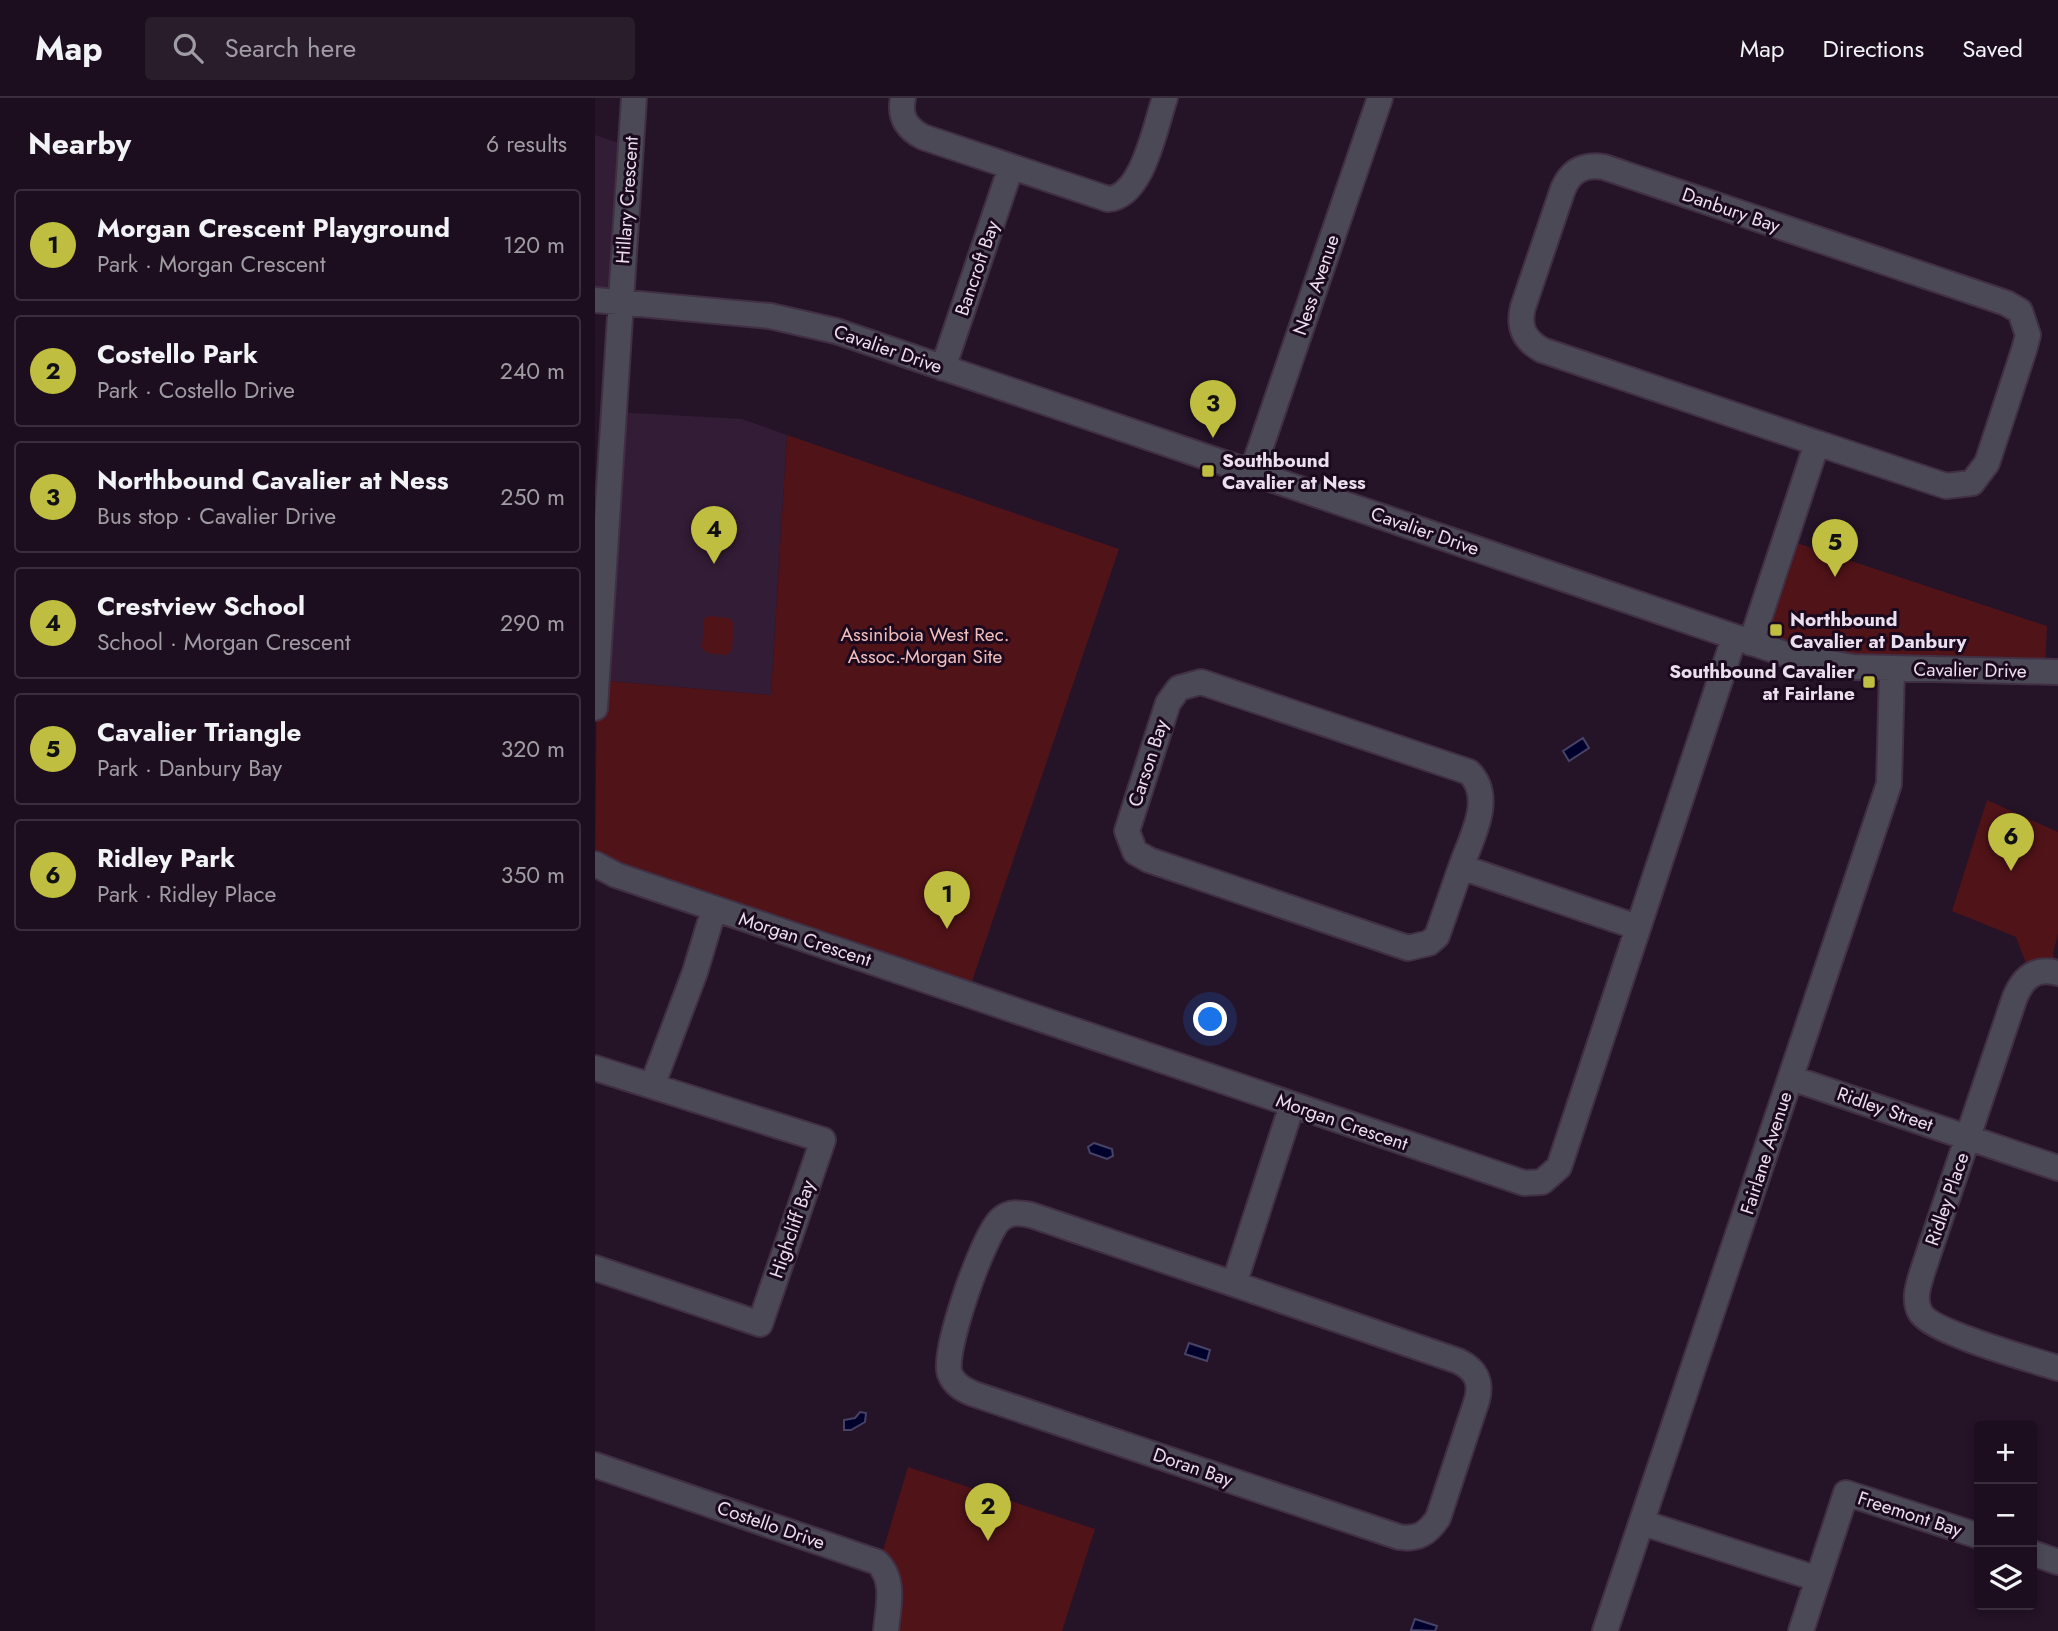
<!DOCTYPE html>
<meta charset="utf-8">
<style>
body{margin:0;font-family:Jost,sans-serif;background:#291c2b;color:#f1f3f6}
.controls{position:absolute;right:21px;bottom:21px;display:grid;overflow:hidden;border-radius:7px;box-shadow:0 4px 10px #0003}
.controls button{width:63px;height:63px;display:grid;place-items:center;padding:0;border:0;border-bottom:2px solid #3a2e3c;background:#1c0e1e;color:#f1f3f6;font:35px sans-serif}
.you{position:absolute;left:616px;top:922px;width:24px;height:24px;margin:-18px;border:5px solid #fff;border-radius:50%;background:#1a73e8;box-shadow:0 0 0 10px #1a73e833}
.badge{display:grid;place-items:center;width:46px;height:46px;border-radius:50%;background:#c0be41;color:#111;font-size:23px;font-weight:700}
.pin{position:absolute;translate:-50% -58px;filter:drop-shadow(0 2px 4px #0008)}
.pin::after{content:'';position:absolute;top:37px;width:24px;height:21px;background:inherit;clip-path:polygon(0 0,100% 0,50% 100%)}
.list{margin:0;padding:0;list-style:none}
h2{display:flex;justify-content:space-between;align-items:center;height:91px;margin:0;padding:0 28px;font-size:30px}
h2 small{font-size:23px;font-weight:400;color:#a09ca4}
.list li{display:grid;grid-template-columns:46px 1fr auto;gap:21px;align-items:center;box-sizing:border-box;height:112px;margin:0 14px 14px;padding:0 14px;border:2px solid #3a2e3c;border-radius:7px}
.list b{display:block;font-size:26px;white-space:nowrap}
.list p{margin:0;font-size:23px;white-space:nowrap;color:#a09ca4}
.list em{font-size:23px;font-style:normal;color:#a09ca4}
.icon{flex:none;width:38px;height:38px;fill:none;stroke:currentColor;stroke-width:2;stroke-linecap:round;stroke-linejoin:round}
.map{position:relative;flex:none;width:1463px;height:1533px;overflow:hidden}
header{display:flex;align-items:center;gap:42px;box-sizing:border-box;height:98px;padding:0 35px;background:#1c0e1e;border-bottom:2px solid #3a2e3c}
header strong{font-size:33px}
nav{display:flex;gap:38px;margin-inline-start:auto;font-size:24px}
.search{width:490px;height:63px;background:#291c2b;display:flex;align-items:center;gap:18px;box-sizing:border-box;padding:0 24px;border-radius:7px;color:#a09ca4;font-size:26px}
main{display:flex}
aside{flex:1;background:#1c0e1e}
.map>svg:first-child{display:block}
</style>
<header>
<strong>Map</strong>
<div class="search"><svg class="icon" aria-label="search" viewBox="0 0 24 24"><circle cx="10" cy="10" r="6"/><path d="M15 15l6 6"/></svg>Search here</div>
<nav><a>Map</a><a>Directions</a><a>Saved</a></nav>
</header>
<main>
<aside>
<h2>Nearby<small>6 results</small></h2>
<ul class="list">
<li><span class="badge">1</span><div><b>Morgan Crescent Playground</b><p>Park · Morgan Crescent</p></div><em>120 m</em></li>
<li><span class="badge">2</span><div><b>Costello Park</b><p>Park · Costello Drive</p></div><em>240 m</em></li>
<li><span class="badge">3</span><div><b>Northbound Cavalier at Ness</b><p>Bus stop · Cavalier Drive</p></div><em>250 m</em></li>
<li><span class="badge">4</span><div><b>Crestview School</b><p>School · Morgan Crescent</p></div><em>290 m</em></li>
<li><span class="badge">5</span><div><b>Cavalier Triangle</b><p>Park · Danbury Bay</p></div><em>320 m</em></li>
<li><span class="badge">6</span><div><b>Ridley Park</b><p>Park · Ridley Place</p></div><em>350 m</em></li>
</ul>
</aside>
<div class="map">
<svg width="1463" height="1533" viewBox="0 0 1463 1533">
<rect width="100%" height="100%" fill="#251328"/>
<path fill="#331c36" d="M0 37 36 49 25 203 0 202Z
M19 314 147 321 192 337 176 597 2 582Z"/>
<path fill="#501318" d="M192 337 524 451 373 895 0 763 2 582 176 597Z
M1190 441 1452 528 1450 572 1297 571 1156 545Z
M114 518 134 520 139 525 137 552 132 557 112 555 107 550 109 521Z
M1392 702 1463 734V835L1458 856 1463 868 1435 876 1421 839 1357 813Z
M313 1369 500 1431 467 1533H299L287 1456Z"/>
<path fill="#00002c" stroke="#464366" stroke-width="2" d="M988 640 994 650 974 663 968 653Z
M499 1045 517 1051 518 1058 512 1061 495 1055 493 1049Z
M594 1245 615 1252 612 1263 590 1256Z
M265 1314 271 1315 270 1324 256 1332H249V1322L260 1320Z
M820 1521 842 1528 840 1533 816 1532Z"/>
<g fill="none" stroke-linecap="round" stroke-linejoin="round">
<defs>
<path id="minor" d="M308 0C304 19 311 30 328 39L513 101C548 99 560 28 570 0
M0 202 175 218 241 233 1199 559 1259 569 1463 574
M348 270 416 69
M657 374 785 0
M1156 545 1222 345 947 252C929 242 923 229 928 209L968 91C976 72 989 66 1009 69L1411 205 1425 213 1433 237 1429 252 1392 365 1377 385 1351 388 1222 345
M0 610 39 0
M0 766 21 777 929 1085 947 1084 964 1069 1139 540
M866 769C876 740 900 700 874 674L606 584 584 590 573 605 532 733 540 754 554 762 813 850 834 845 842 838 866 769 1042 829
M1463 875C1441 869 1429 878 1420 899L1328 1172C1324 1185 1318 1201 1325 1214 1335 1234 1438 1262 1463 1270
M0 970 228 1042 165 1226 0 1170
M1196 980 1463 1070
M57 988 100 874 119 811
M639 1186 863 1263C880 1271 887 1283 882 1302L843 1420C833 1435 823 1442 804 1439L379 1296C369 1292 359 1287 355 1276 346 1257 389 1134 406 1121 415 1113 425 1115 436 1117L639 1186 697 1007
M0 1367 282 1464C301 1482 293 1509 291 1533
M1048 1425 1223 1481
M1437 1455 1463 1464
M1010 1533 1294 686 1297 571
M1206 1533 1251 1395 1384 1438"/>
</defs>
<use href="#minor" stroke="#412f44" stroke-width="28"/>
<use href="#minor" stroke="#4b4956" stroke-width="24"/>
</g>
<g fill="#c0be41" stroke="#1b0a1e" stroke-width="2.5">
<rect x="606" y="366" width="14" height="14" rx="3.5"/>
<rect x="1174" y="525" width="14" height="14" rx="3.5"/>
<rect x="1267" y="577" width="14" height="14" rx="3.5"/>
</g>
<g text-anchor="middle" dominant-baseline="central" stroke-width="6" stroke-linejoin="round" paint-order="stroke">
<g font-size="19" fill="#ebdeed" stroke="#1b0a1e">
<text transform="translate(32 102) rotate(-86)">Hillary Crescent</text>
<text transform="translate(1136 112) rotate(19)">Danbury Bay</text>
<text transform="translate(382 170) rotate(-71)">Bancroft Bay</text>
<text transform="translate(721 187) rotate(-71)">Ness Avenue</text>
<text transform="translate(293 251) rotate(19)">Cavalier Drive</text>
<text transform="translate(830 433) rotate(19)">Cavalier Drive</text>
<text transform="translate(1375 572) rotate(1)">Cavalier Drive</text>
<text transform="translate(553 665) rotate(-72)">Carson Bay</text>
<text transform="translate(210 841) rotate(18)">Morgan Crescent</text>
<text transform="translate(1290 1011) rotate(19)">Ridley Street</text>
<text transform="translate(747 1024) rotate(19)">Morgan Crescent</text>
<text transform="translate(1171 1055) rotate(-72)">Fairlane Avenue</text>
<text transform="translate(1352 1101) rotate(-71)">Ridley Place</text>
<text transform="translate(197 1131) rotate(-71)">Highcliff Bay</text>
<text transform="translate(598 1369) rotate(19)">Doran Bay</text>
<text transform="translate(1315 1416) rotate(18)">Freemont Bay</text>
<text transform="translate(176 1427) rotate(19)">Costello Drive</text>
</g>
<g font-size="19" font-weight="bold" fill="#ebdeed" stroke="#1b0a1e" text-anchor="start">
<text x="627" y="362">Southbound<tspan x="627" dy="22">Cavalier at Ness</tspan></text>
<text x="1195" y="521">Northbound<tspan x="1195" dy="22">Cavalier at Danbury</tspan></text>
<text x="1260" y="573" text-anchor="end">Southbound Cavalier<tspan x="1260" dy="22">at Fairlane</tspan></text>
</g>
<g font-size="19" fill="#f2bebc" stroke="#1b0a1e">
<text x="330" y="536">Assiniboia West Rec.<tspan x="330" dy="22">Assoc.-Morgan Site</tspan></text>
</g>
</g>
</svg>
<div class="controls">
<button>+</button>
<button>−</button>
<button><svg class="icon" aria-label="layers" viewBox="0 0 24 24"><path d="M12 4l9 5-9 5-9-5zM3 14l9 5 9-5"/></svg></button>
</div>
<div class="you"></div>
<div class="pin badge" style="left:352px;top:831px">1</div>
<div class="pin badge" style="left:393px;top:1443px">2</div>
<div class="pin badge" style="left:618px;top:340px">3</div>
<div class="pin badge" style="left:119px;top:466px">4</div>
<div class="pin badge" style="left:1240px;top:479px">5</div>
<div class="pin badge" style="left:1416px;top:773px">6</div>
</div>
</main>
